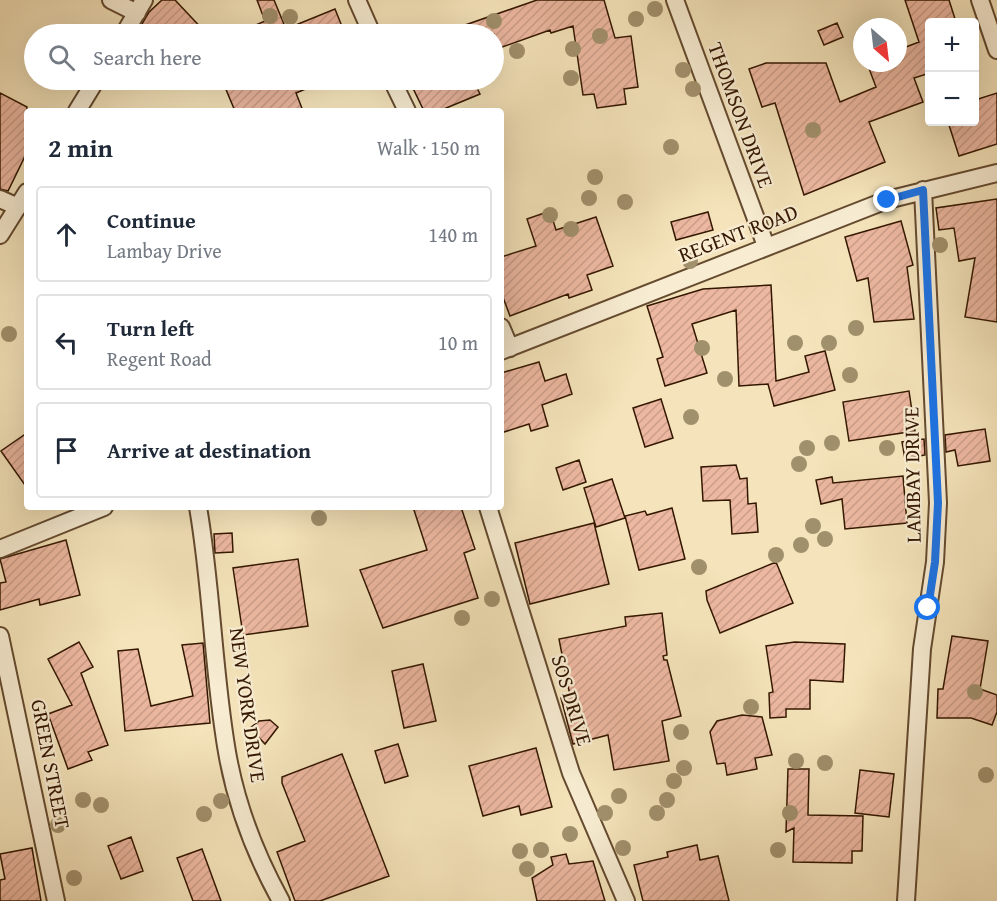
<!DOCTYPE html>
<meta charset="utf-8">
<style>
body{margin:0;font-family:"Gentium Book Plus",serif;background:#f2f2f3;color:#1f2937}
.controls{position:absolute;right:18px;top:18px;display:grid;overflow:hidden;border-radius:6px;box-shadow:0 6px 24px #0002}
.controls button{width:54px;height:54px;display:grid;place-items:center;padding:0;border:0;border-bottom:2px solid #e0e1e3;background:#fff;color:#1f2937;font:30px sans-serif}
.compass{position:absolute;left:853px;top:18px;width:54px;height:54px;border-radius:50%;background:#fff;box-shadow:0 6px 24px #0002;rotate:152deg}
.stop{position:absolute;width:18px;height:18px;margin:-14px;border:4px solid #1a73e8;border-radius:50%;background:#fff}
.stop.end{background:#1a73e8;border-color:#fff;box-shadow:0 2px 6px #0008}
.list{margin:0;padding:0;list-style:none}
h2{display:flex;justify-content:space-between;align-items:center;height:78px;margin:0;padding:0 24px;font-size:26px}
h2 small{font-size:20px;font-weight:400;color:#747a83}
.list li{display:grid;grid-template-columns:39px 1fr auto;gap:18px;align-items:center;box-sizing:border-box;height:96px;margin:0 12px 12px;padding:0 12px;border:2px solid #e0e1e3;border-radius:6px}
.list b{display:block;font-size:22px;white-space:nowrap}
.list p{margin:0;font-size:20px;white-space:nowrap;color:#747a83}
.list em{font-size:20px;font-style:normal;color:#747a83}
.icon{flex:none;width:33px;height:33px;fill:none;stroke:currentColor;stroke-width:2;stroke-linecap:round;stroke-linejoin:round}
.map{position:relative;flex:none;width:997px;height:901px;overflow:hidden}
.search{position:absolute;background:#fff;box-shadow:0 6px 24px #0002;left:24px;top:24px;width:480px;height:66px;display:flex;align-items:center;gap:15px;box-sizing:border-box;padding:0 21px;border-radius:33px;color:#747a83;font-size:22px}
.panel{position:absolute;background:#fff;box-shadow:0 6px 24px #0002;left:24px;top:108px;width:480px;height:402px;border-radius:6px}
.map>svg:first-child{display:block}
</style>
<div class="map">
<svg width="997" height="901" viewBox="0 0 997 901">
<defs>
<pattern id="building-hatch" width="6" height="6" patternUnits="userSpaceOnUse" patternTransform="scale(1.5)"><rect width="6" height="6" fill="#edb8a1"/><path d="M-1 1l2-2M0 6l6-6M5 7l2-2" fill="none" stroke="#cc9d89"/></pattern>
</defs>
<rect width="100%" height="100%" fill="#f5e4bb"/>
<filter id="stains"><feTurbulence type="fractalNoise" baseFrequency=".00333" numOctaves="4"/><feColorMatrix values="0 0 0 0 .2 0 0 0 0 .09 0 0 0 0 .02 0 0 0 .5 -.17"/></filter>
<radialGradient id="worn" r=".72"><stop offset=".6" stop-color="#630" stop-opacity="0"/><stop offset="1" stop-color="#630" stop-opacity=".3"/></radialGradient>
<path fill="url(#building-hatch)" stroke="#341700" stroke-width="1.5" d="M162 0H175L207 34H136L149 12Z
M257 0H274L286 29 335 9 345 34H235L265 21Z
M537 0H604L615 38 631 36 638 87 624 89 626 104 597 108 594 94 583 95 573 26 551 33 550 30 494 50V34H446L445 32Z
M905 0H949L956 22H930V73L914 78 923 102 869 122 885 162 804 195 775 103 762 107 749 69 766 63H826L840 102 876 87 867 63H898V50L919 42Z
M837 23 843 37 824 45 818 31Z
M222 80H327L296 93 303 111H235Z
M409 80H473L480 94 439 111H424Z
M0 93 27 107V152L8 191 0 189Z
M997 93V144L959 156 948 122H975V100Z
M997 199V322L965 317 975 258 959 261 954 228 939 230 936 208Z
M550 211 556 230 596 217 613 266 587 275 592 290 569 298 568 294 510 316 501 292V257L536 246 527 219Z
M708 212 713 230 676 240 671 222Z
M901 221 913 265 907 267 914 319 874 322 868 278 857 281 845 237Z
M771 285 776 381 809 372 805 356 825 351 835 390 774 406 768 384 739 386 736 310 692 324 707 373 665 386 657 359 663 357 647 306 703 289Z
M539 362 545 381 566 374 572 394 542 405 548 426 531 431 529 424 501 433V373Z
M909 391 915 431 849 441 843 402Z
M661 399 673 438 645 447 633 408Z
M985 429 990 461 958 466 955 450 946 452 945 435Z
M27 433V488L1 451Z
M924 439 925 455 905 459 902 442Z
M579 460 586 482 563 490 556 468Z
M736 465 740 479 747 478 748 504 756 503 758 532 732 534 730 500 703 501 701 467Z
M903 476 907 523 845 529 842 499 821 504 816 480 832 477 833 483Z
M612 479 625 518 596 527 584 488Z
M413 507H461L475 549 464 553 478 598 383 628 360 570 427 550Z
M672 508 685 559 639 570 625 516 645 511 647 515Z
M594 523 609 584 530 604 515 543Z
M232 533 233 552 215 553 214 534Z
M66 540 80 595 40 605 39 599 0 610V583L6 582 0 559Z
M298 559 308 626 243 635 233 568Z
M776 562 793 603 720 633 707 600 706 591Z
M662 613 667 655 663 656 664 660H667L681 716 662 721 669 761 614 770 608 735 573 744 561 698 570 696 559 639 626 626 625 617Z
M952 636 988 641 980 689 997 695V712L992 725 971 718H937L938 689H943Z
M79 642 93 667 81 673 108 745 88 752 92 760 68 769 48 714 72 705 48 659Z
M795 642 845 644 843 682 810 680V709H786V717L770 718 769 693 773 692 766 646Z
M203 643 210 723 125 731 118 651 138 649 151 706 193 696 182 645Z
M423 664 436 721 404 728 392 671Z
M742 715 762 717 772 755 755 758 757 769 727 775 725 763 717 764 710 732 717 721Z
M270 720 278 727 265 744 250 728 259 721Z
M398 744 408 776 385 783 375 751Z
M536 748 552 807 521 815 519 806 483 816 469 766Z
M342 754 389 876 320 901H295L277 852 305 841 282 783V777Z
M788 769H809L808 815 863 816 862 851H852V863L793 862 794 828 786 832Z
M860 770 894 774 889 817 855 813Z
M131 837 143 871 121 879 108 846Z
M697 845 700 860 718 856 729 901H643L634 865 668 857 667 852Z
M32 848 41 901H0V880L5 879 0 854Z
M202 849 221 901H193L177 858Z
M566 854 569 864 593 861 605 901H537L532 878 553 865 551 857Z"/>
<g fill="none" stroke-linecap="round" stroke-linejoin="round">
<defs>
<path id="minor" d="M111 0 137 13
M357 0 372 34
M675 0 766 246
M980 0 997 50
M124 34 144 0
M392 80 407 111
M77 111 96 80
M0 199 18 207
M0 235 27 192
M501 327 510 348
M501 351 887 200 997 173
M198 507C212 588 213 671 227 752 236 804 255 854 281 901
M488 507 571 773 626 901
M0 549 104 507
M0 636 56 901
M906 901 922 649 935 562 938 503 923 190"/>
</defs>
<use href="#minor" stroke="#644a2f" stroke-width="20"/>
<use href="#minor" stroke="#f8edd3" stroke-width="16"/>
</g>
<g fill="#a1906c">
<circle cx="655" cy="9" r="8"/>
<circle cx="270" cy="16" r="8"/>
<circle cx="290" cy="17" r="8"/>
<circle cx="636" cy="19" r="8"/>
<circle cx="494" cy="21" r="8"/>
<circle cx="600" cy="36" r="8"/>
<circle cx="573" cy="49" r="8"/>
<circle cx="517" cy="51" r="8"/>
<circle cx="683" cy="70" r="8"/>
<circle cx="571" cy="78" r="8"/>
<circle cx="693" cy="89" r="8"/>
<circle cx="813" cy="130" r="8"/>
<circle cx="671" cy="147" r="8"/>
<circle cx="595" cy="177" r="8"/>
<circle cx="589" cy="198" r="8"/>
<circle cx="625" cy="202" r="8"/>
<circle cx="550" cy="215" r="8"/>
<circle cx="571" cy="229" r="8"/>
<circle cx="940" cy="245" r="8"/>
<circle cx="690" cy="261" r="8"/>
<circle cx="856" cy="328" r="8"/>
<circle cx="9" cy="334" r="8"/>
<circle cx="795" cy="343" r="8"/>
<circle cx="829" cy="343" r="8"/>
<circle cx="702" cy="348" r="8"/>
<circle cx="850" cy="375" r="8"/>
<circle cx="725" cy="379" r="8"/>
<circle cx="691" cy="417" r="8"/>
<circle cx="832" cy="443" r="8"/>
<circle cx="807" cy="448" r="8"/>
<circle cx="887" cy="448" r="8"/>
<circle cx="799" cy="464" r="8"/>
<circle cx="319" cy="518" r="8"/>
<circle cx="813" cy="526" r="8"/>
<circle cx="825" cy="539" r="8"/>
<circle cx="801" cy="545" r="8"/>
<circle cx="776" cy="555" r="8"/>
<circle cx="699" cy="567" r="8"/>
<circle cx="492" cy="599" r="8"/>
<circle cx="462" cy="618" r="8"/>
<circle cx="975" cy="692" r="8"/>
<circle cx="751" cy="707" r="8"/>
<circle cx="681" cy="732" r="8"/>
<circle cx="796" cy="761" r="8"/>
<circle cx="825" cy="763" r="8"/>
<circle cx="684" cy="768" r="8"/>
<circle cx="986" cy="775" r="8"/>
<circle cx="674" cy="781" r="8"/>
<circle cx="619" cy="796" r="8"/>
<circle cx="83" cy="800" r="8"/>
<circle cx="667" cy="800" r="8"/>
<circle cx="221" cy="801" r="8"/>
<circle cx="101" cy="805" r="8"/>
<circle cx="605" cy="813" r="8"/>
<circle cx="657" cy="813" r="8"/>
<circle cx="790" cy="813" r="8"/>
<circle cx="204" cy="814" r="8"/>
<circle cx="58" cy="825" r="8"/>
<circle cx="570" cy="834" r="8"/>
<circle cx="623" cy="848" r="8"/>
<circle cx="541" cy="850" r="8"/>
<circle cx="778" cy="850" r="8"/>
<circle cx="520" cy="851" r="8"/>
<circle cx="527" cy="869" r="8"/>
<circle cx="74" cy="878" r="8"/>
</g>
<g fill="none" stroke-linecap="round" stroke-linejoin="round">
<path stroke="#1a73e8" stroke-width="8" d="M887 200 923 190 938 503 935 562 928 608"/>
</g>
<g text-anchor="middle" dominant-baseline="central" stroke-width="4.5" stroke-linejoin="round" paint-order="stroke">
<g font-size="21" fill="#341700" stroke="#f8edd3">
<text transform="translate(741 115) rotate(70)">THOMSON DRIVE</text>
<text transform="translate(738 233) rotate(-21)">REGENT ROAD</text>
<text transform="translate(912 475) rotate(-91)">LAMBAY DRIVE</text>
<text transform="translate(572 700) rotate(73)">SOS DRIVE</text>
<text transform="translate(248 705) rotate(82)">NEW YORK DRIVE</text>
<text transform="translate(51 764) rotate(79)">GREEN STREET</text>
</g>
</g>
<rect width="100%" height="100%" filter="url(#stains)"/>
<rect width="100%" height="100%" fill="url(#worn)"/>
</svg>
<div class="controls">
<button>+</button>
<button>−</button>
</div>
<svg class="compass" viewBox="-18 -18 36 36"><path d="M0-13l5 13h-10z" fill="#e53935"/><path d="M0 13l5-13h-10z" fill="#747a83"/></svg>
<div class="stop" style="left:928px;top:608px"></div>
<div class="stop end" style="left:887px;top:200px"></div>
<div class="search"><svg class="icon" aria-label="search" viewBox="0 0 24 24"><circle cx="10" cy="10" r="6"/><path d="M15 15l6 6"/></svg>Search here</div>
<section class="panel">
<h2>2 min<small>Walk · 150 m</small></h2>
<ul class="list">
<li><svg class="icon" aria-label="ahead" viewBox="0 0 24 24"><path d="M12 20V5M6 11l6-6 6 6"/></svg><div><b>Continue</b><p>Lambay Drive</p></div><em>140 m</em></li>
<li><svg class="icon" aria-label="left" viewBox="0 0 24 24"><path d="M17 20v-9H6M10 6l-5 5 5 5"/></svg><div><b>Turn left</b><p>Regent Road</p></div><em>10 m</em></li>
<li><svg class="icon" aria-label="arrive" viewBox="0 0 24 24"><path d="M6 21V4h12l-3 4 3 4H6"/></svg><div><b>Arrive at destination</b></div></li>
</ul>
</section>
</div>
